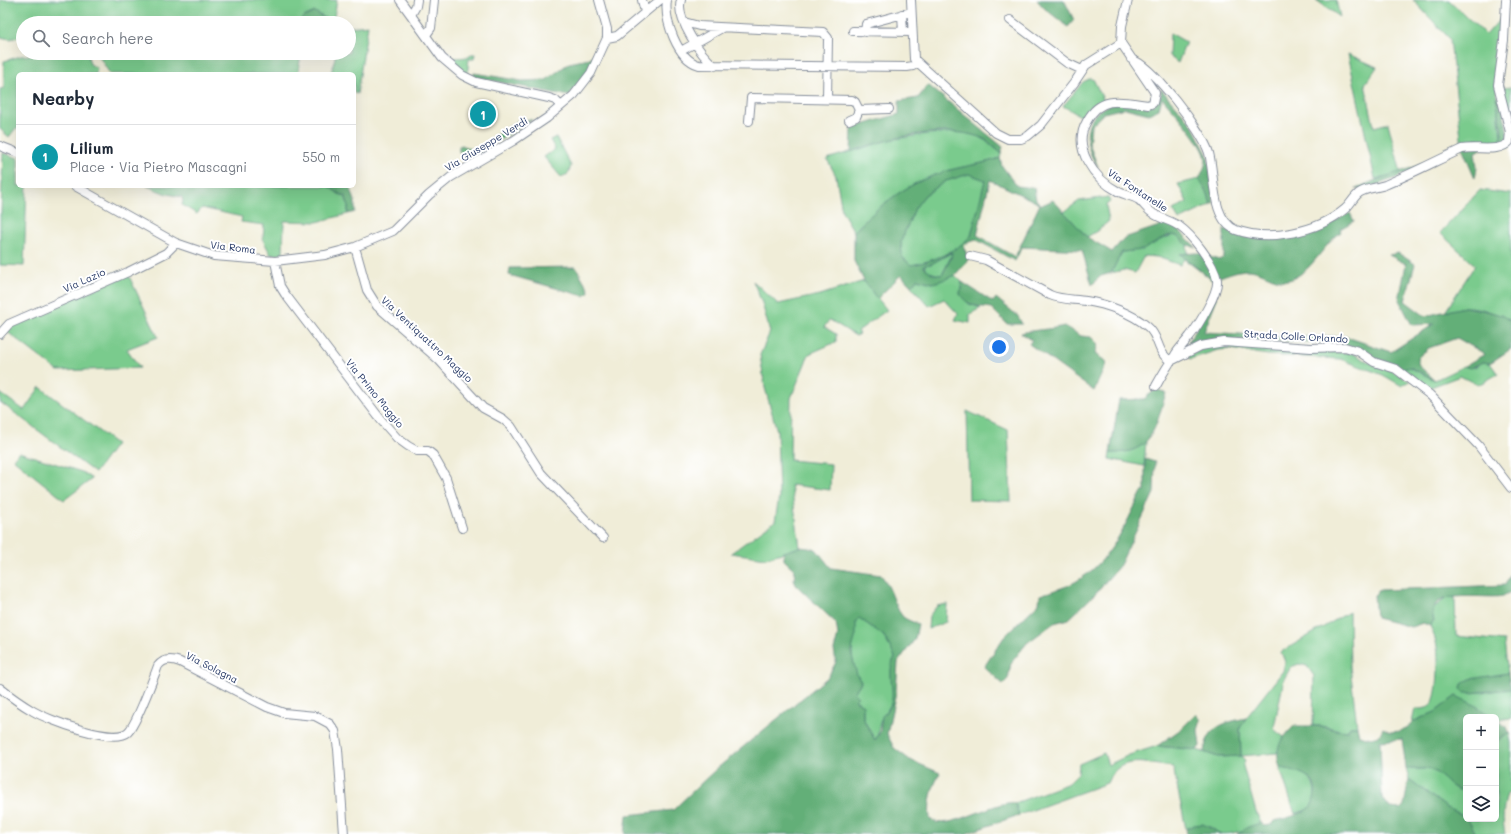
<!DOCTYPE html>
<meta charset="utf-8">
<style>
body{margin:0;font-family:Mali,sans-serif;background:#f2f2f3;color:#1f2937}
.controls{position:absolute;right:12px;bottom:12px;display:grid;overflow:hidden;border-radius:6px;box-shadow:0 4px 16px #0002}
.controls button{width:36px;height:36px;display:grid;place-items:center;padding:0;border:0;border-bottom:1px solid #e0e1e3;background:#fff;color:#1f2937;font:20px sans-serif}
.you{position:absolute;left:999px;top:347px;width:14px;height:14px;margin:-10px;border:3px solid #fff;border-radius:50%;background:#1a73e8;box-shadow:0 0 0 6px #1a73e833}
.badge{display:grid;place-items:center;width:26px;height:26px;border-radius:50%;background:#2563eb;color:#fff;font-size:13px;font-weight:700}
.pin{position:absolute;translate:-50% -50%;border:2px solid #fff;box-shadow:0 1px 4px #0006}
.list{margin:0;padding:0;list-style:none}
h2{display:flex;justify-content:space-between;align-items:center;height:52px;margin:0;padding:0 16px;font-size:17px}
h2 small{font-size:13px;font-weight:400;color:#747a83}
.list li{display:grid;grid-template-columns:26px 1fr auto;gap:12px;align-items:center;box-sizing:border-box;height:64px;padding:0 16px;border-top:1px solid #e0e1e3}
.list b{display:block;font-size:15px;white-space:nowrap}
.list p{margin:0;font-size:13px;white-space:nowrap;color:#747a83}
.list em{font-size:13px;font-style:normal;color:#747a83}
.icon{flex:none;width:22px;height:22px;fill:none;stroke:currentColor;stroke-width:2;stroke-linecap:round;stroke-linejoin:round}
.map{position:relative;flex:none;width:1511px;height:834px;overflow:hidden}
.search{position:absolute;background:#fff;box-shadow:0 4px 16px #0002;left:16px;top:16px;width:340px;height:44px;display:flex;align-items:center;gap:10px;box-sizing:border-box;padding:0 14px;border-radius:22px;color:#747a83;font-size:15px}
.panel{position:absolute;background:#fff;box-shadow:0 4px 16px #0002;left:16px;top:72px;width:340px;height:116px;border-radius:6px}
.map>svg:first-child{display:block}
</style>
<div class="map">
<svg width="1511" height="834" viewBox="0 0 1511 834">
<rect width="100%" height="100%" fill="#fff"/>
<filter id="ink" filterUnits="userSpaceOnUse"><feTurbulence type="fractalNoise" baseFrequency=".025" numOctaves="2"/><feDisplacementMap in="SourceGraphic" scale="8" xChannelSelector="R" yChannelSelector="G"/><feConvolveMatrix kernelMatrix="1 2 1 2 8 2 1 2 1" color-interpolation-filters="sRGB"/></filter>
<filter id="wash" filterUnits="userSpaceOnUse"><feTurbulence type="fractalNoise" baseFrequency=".012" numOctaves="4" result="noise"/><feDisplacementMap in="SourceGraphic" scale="16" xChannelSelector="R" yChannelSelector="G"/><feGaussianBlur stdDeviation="0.9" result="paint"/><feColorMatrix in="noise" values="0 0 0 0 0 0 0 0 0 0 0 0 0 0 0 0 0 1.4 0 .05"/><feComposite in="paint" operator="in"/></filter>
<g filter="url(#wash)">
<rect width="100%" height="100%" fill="#f0edd8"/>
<path fill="#7acb8d" stroke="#4a7d76" d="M0 0H337L333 23 315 12 304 17 298 23H23V36L10 39 0 37Z
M1316 0H1336L1340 17Z
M1413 0H1449L1486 35 1500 19 1495 76 1502 148 1462 147 1450 39Z
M368 25 357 94 354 93V74H331L336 53H349V27Z
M1170 33 1186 42 1178 63 1169 56Z
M45 53H87L90 64 97 68 96 74H18V130L16 128 9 137 0 129V89L4 88V61L21 56Z
M97 53H301L298 74H110Z
M471 54H475L474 59H469L467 76 455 66V58L469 57Z
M1348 54 1377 67 1365 84 1374 127 1388 123 1401 173 1375 179Z
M1089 79H1093L1104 101C1094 105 1089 109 1084 118L1063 106 1083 82Z
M1511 87V113L1502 88Z
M961 132 981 137 1001 153 1000 158C981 165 960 166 941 173 906 184 878 206 854 232L842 211 836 176 827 159 888 140 927 134Z
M556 137 571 166 568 174 561 177 544 157 555 149 550 140Z
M3 153 18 158V186H27L24 266 0 265V214H1Z
M969 174 986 180 971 236C957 251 932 262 911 265L902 257 901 241 915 208 925 195 946 181Z
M1199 179 1208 194 1211 205 1179 220 1173 210 1187 202 1178 184Z
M147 186H328L339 194 345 196 348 204V214L317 222 284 221 283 254 271 255 263 240 264 225 241 222 242 217 202 208 197 214 182 205 183 201 182 197 164 193Z
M1480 190 1511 194V321C1498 314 1479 306 1464 307 1458 308 1451 311 1445 312L1475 265 1440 233Z
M1108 197 1110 202 1106 205 1109 221 1097 231 1087 237 1064 212 1079 201Z
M1173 235 1179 237 1187 245 1188 253 1181 254 1212 280 1184 259 1180 265 1157 257 1144 256 1135 273 1124 270 1111 273 1122 252 1131 251Z
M953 252 942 275C934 274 927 272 924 265L931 264Z
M128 274 158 337 127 349 140 368 58 371 6 331 12 325Z
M955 275 962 282 960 294 969 304 981 308 970 314V323L955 320 958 314 944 299 929 306 911 286 917 279 933 283Z
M753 281 778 304 820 295 864 281 887 310 858 331 860 334 856 336 830 320 824 327 836 334V342L809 354 791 398 790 460 831 464 830 490 791 485 800 547 766 558 731 553 775 521 779 497 777 431 765 388 760 355 770 332 762 303Z
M1232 345 1352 353 1376 366 1391 370 1410 381 1402 386 1383 375 1340 359 1268 355 1231 349 1218 350 1190 359 1188 357 1189 355 1211 346Z
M1483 362 1490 363 1498 374 1478 385 1460 376 1426 389 1401 370 1409 367 1435 380 1464 366C1472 369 1476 367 1483 362Z
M40 387 116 444 95 473 0 402V393L24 410Z
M967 411 1008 430 1011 501 969 500Z
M1146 441 1144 466 1109 459 1110 453C1124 453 1137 451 1146 441Z
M19 452 82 472 92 479 64 500 13 459Z
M1448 597H1455L1456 636 1504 641 1508 673 1465 681 1470 693 1511 689V718L1496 720V717C1492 717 1463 700 1456 696L1435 712 1412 722 1415 709C1420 709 1426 709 1430 706 1439 699 1439 658 1437 647 1436 640 1433 633 1430 626L1434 620 1431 614 1433 608Z
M947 604 946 622 928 629 929 616 937 606Z
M1349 612 1350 666 1357 726H1351L1347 731C1335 730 1325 725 1313 726L1314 676 1307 666 1299 664 1291 667 1284 679 1274 727 1276 731 1284 737 1277 753 1241 756 1245 760 1243 766 1256 812 1261 823C1250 828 1236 834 1223 834 1217 834 1215 829 1210 827 1202 823 1193 826 1186 829L1173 767C1148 765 1120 752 1107 783L1019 815 1015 803 1069 783 1078 774 1079 764 1104 753 1108 765 1129 755 1157 746 1197 750 1218 757 1241 756 1240 728 1246 718 1283 671 1285 662 1281 652Z
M859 618 884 636 895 657C887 670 895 683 893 697 891 708 883 714 880 723 878 730 879 733 875 741L863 718V705L855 700 854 693 861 682C846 660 854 645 856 621Z
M1509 733 1511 743V792L1507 794C1503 807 1502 820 1505 834H1476L1467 819H1496V743Z
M1280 768C1287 769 1296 769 1302 773 1314 779 1321 797 1309 808 1306 811 1299 812 1295 814Z
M1406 768C1415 771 1423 767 1431 770 1442 774 1448 786 1459 790L1466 788V819L1461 814 1447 808 1409 779Z"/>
<path fill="#63af78" stroke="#3f6f6b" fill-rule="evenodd" d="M1037 0H1064L1074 20 1068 27 1044 8Z
M315 12 332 23H298L304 17Z
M596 52 598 55 593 65 569 96 473 77 474 73 522 81 546 80 569 63 589 59Z
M928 85 1003 147 1001 153C995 148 987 139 979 137 943 124 885 139 851 152L852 128 899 114V101L918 98Z
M1161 89 1191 123 1208 156 1214 203 1211 205 1208 194 1199 179C1202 172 1208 163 1205 155 1201 141 1173 109 1162 98L1159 109 1149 114 1125 108 1104 113 1091 126 1089 144 1098 167C1081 144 1082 110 1116 103 1127 101 1142 105 1153 105L1161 96Z
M1496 97 1500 98 1511 145 1502 148 1501 126Z
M519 120H532L474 156 459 152V146L462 145 472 150 477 149Z
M1475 139H1480L1489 145 1475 152 1477 168 1475 178 1462 147 1468 142Z
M1000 158 1002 166 1017 186 1034 188 1036 200 1042 205 1053 200 1087 237 1112 252 1124 238 1168 223 1176 227 1196 247 1187 245 1179 237 1173 235 1167 236 1143 250 1122 252 1111 273 1101 276 1092 285 1082 250 1022 247 1015 261 975 239 964 245 968 260 955 275 943 280 933 283 917 279 911 286 901 275 877 299 864 281 854 261V232C878 206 906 184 941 173 960 166 981 165 1000 158ZM969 174 985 180 971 236C957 251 932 262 911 265L902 257 901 241 915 208 925 195 946 181ZM990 180 1040 204 1015 257 977 235ZM952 252 951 258 942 275 933 274 924 267V265L931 264Z
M1430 161 1396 178 1362 190 1356 189C1378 177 1406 171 1430 161Z
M328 186H350L355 201V212L348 214V204L345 196 339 194Z
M1350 213 1354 221 1340 229 1341 232C1322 246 1314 269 1292 279 1277 285 1263 270 1248 270 1236 270 1223 276 1212 280L1180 254 1197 253 1220 260 1224 257V229L1258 237 1314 232Z
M1398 253 1415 264 1405 301 1425 316 1464 307 1483 310 1501 315 1511 321V349L1490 363 1483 362 1470 368 1464 366 1485 354 1457 338 1429 348 1417 358 1419 366 1435 380 1410 367 1401 370 1336 343 1211 339 1189 345V341L1215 297 1217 298 1204 332 1292 337 1344 336 1391 352 1434 324 1412 325 1399 300 1406 264 1389 255Z
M576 267 589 290 588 294 584 296 509 275 510 268Z
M962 282 993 302 996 298 1018 316 1022 324H1007L991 308C978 306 968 307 960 294Z
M1064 326 1081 336 1091 337 1098 344 1095 354 1107 362 1094 391 1029 344 1032 340 1021 333C1036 329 1050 330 1064 326Z
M1156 389 1166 393C1155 428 1153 454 1110 453L1119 400 1144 399Z
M1145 459 1155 462 1154 493 1120 565 1094 595 1069 619 1054 623 1027 643 1011 663 1008 679 1003 684 984 667 1004 637 1039 603 1040 595C1051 591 1065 588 1075 582 1111 562 1124 526 1142 492H1145Z
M800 547 816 549 831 568 881 575C892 588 894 606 903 617 907 620 913 622 918 624L915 639 898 662 896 692 887 734 894 748 910 760 940 773C932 788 928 801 930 819 946 834 995 799 1015 803L1019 815 965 834H625L627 815 673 810 715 770 828 677 836 662 834 650 838 635 836 623 796 585 794 579 795 570 784 560V552ZM859 618 884 636 895 657C883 676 903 701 882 716L880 732 875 740 863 719V705L855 700 858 697 854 693 861 682 857 675 851 652 856 635V621Z
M1511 574V592C1508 593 1505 595 1503 596 1486 600 1423 586 1434 620L1430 626 1423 623 1411 627 1376 618 1374 595 1380 590 1505 585Z
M1508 673 1511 689 1470 693H1464L1461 689 1462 684 1470 679Z
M1456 696 1475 705 1492 717H1466V788L1459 790C1448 786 1442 774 1431 770 1423 767 1415 771 1406 768L1402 739 1380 741 1382 797 1390 808 1401 809 1404 805 1409 779 1447 808 1461 814 1470 822 1476 834H1237L1248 827 1261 823 1265 826 1271 825 1274 821C1284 819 1300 815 1309 808 1313 805 1314 799 1315 794 1318 775 1294 770 1280 768 1274 747 1280 741 1294 726H1320L1338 730 1347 731 1351 726H1357L1359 735 1371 738 1379 736 1383 728 1390 732 1400 731 1408 727 1412 722 1435 712Z
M1196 714 1201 720 1198 730 1200 746 1197 750 1157 746 1181 729Z
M1246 718 1240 728 1241 756 1218 757 1204 752C1208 726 1223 723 1246 718Z
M1496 720 1507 727 1509 733 1496 743Z
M1203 824 1221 834H1187L1186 829 1194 825Z"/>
</g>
<g filter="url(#ink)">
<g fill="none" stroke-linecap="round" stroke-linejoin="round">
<defs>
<path id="minor" d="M400 0 442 58 462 75 476 82 549 98 555 100 561 106
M642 0 645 12
M667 0C664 20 677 59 699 65L907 67 913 66 917 63
M681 0C675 18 701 56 715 66
M911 0 914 59 996 133 1008 139H1021L1028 136 1041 125 1074 83 1086 65 1121 43
M1128 0 1122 26 1121 43 1155 93 1153 103 1148 105C1124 102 1101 94 1087 121 1071 148 1094 179 1119 192 1125 195 1133 196 1139 200 1144 204 1148 211 1154 214 1162 219 1171 221 1179 226 1192 235 1214 263 1217 280 1219 292 1198 326 1190 336 1185 343 1179 348 1175 355 1168 365 1162 375 1156 386
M902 14 903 32
M411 15 416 6 417 0
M1010 20 1067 63 1082 70
M684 22 699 26 823 32 828 38 827 99
M853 31 912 32
M865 32 866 24 911 12
M426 35 431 28 434 0
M607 38 617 36 660 0
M681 51 722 28
M1131 59C1152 65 1203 132 1209 153 1215 176 1211 220 1236 230 1269 242 1318 232 1345 209 1350 205 1353 198 1359 193 1365 188 1377 188 1385 185 1411 174 1436 161 1462 149 1476 146 1499 153 1509 142L1510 132 1498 85 1504 40 1506 0
M859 110 889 109
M749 121 751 98 852 100 855 102 859 110 856 117 849 120
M0 146 18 153
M75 186 176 243 214 256 275 261 325 255 355 247 393 231 429 195 451 177 513 141 547 118 574 95 591 73 607 38V29L599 0
M355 247 367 290 377 306 439 360 483 408 503 419 511 426 541 473 603 538
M970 256 986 260 1050 295C1062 300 1074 299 1086 301 1106 304 1132 313 1148 327 1160 337 1156 353 1171 361
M275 261 280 286 285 294 381 420 397 438 408 446 417 451H428L433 455 446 478 462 528
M0 334 9 324 128 272 166 253 176 243
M1171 361 1201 346 1224 342 1311 348 1345 347 1358 351 1374 362 1396 369 1430 395 1478 445 1511 488
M0 688C10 696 21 704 33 711 48 720 114 745 128 732 136 725 153 679 158 666 164 658 172 659 180 662L267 707 284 713 315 716 330 724 335 731 338 749 344 834"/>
</defs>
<use href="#minor" stroke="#868e9b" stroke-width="10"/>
<use href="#minor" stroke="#fff" stroke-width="8"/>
</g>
</g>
<g text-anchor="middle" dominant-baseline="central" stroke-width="4" stroke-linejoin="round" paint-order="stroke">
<g font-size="10" fill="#1b2f5e" stroke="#fff">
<text transform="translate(486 144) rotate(-31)">Via Giuseppe Verdi</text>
<text transform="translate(1138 190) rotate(33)">Via Fontanelle</text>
<text transform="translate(233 247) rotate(7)">Via Roma</text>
<text transform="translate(84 280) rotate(-24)">Via Lazio</text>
<text transform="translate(1296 336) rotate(3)">Strada Colle Orlando</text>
<text transform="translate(427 339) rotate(43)">Via Ventiquattro Maggio</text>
<text transform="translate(375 393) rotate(51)">Via Primo Maggio</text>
<text transform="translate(212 667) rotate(27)">Via Solagna</text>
</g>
</g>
</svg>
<div class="controls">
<button>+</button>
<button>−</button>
<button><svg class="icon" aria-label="layers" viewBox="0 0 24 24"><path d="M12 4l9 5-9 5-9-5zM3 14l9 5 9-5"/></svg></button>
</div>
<div class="you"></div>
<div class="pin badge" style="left:483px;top:114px;background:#0f9aa8">1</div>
<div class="search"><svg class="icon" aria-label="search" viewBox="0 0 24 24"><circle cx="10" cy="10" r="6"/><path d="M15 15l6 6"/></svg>Search here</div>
<section class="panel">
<h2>Nearby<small></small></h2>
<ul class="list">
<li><span class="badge" style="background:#0f9aa8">1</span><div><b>Lilium</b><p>Place · Via Pietro Mascagni</p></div><em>550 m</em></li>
</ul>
</section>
</div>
